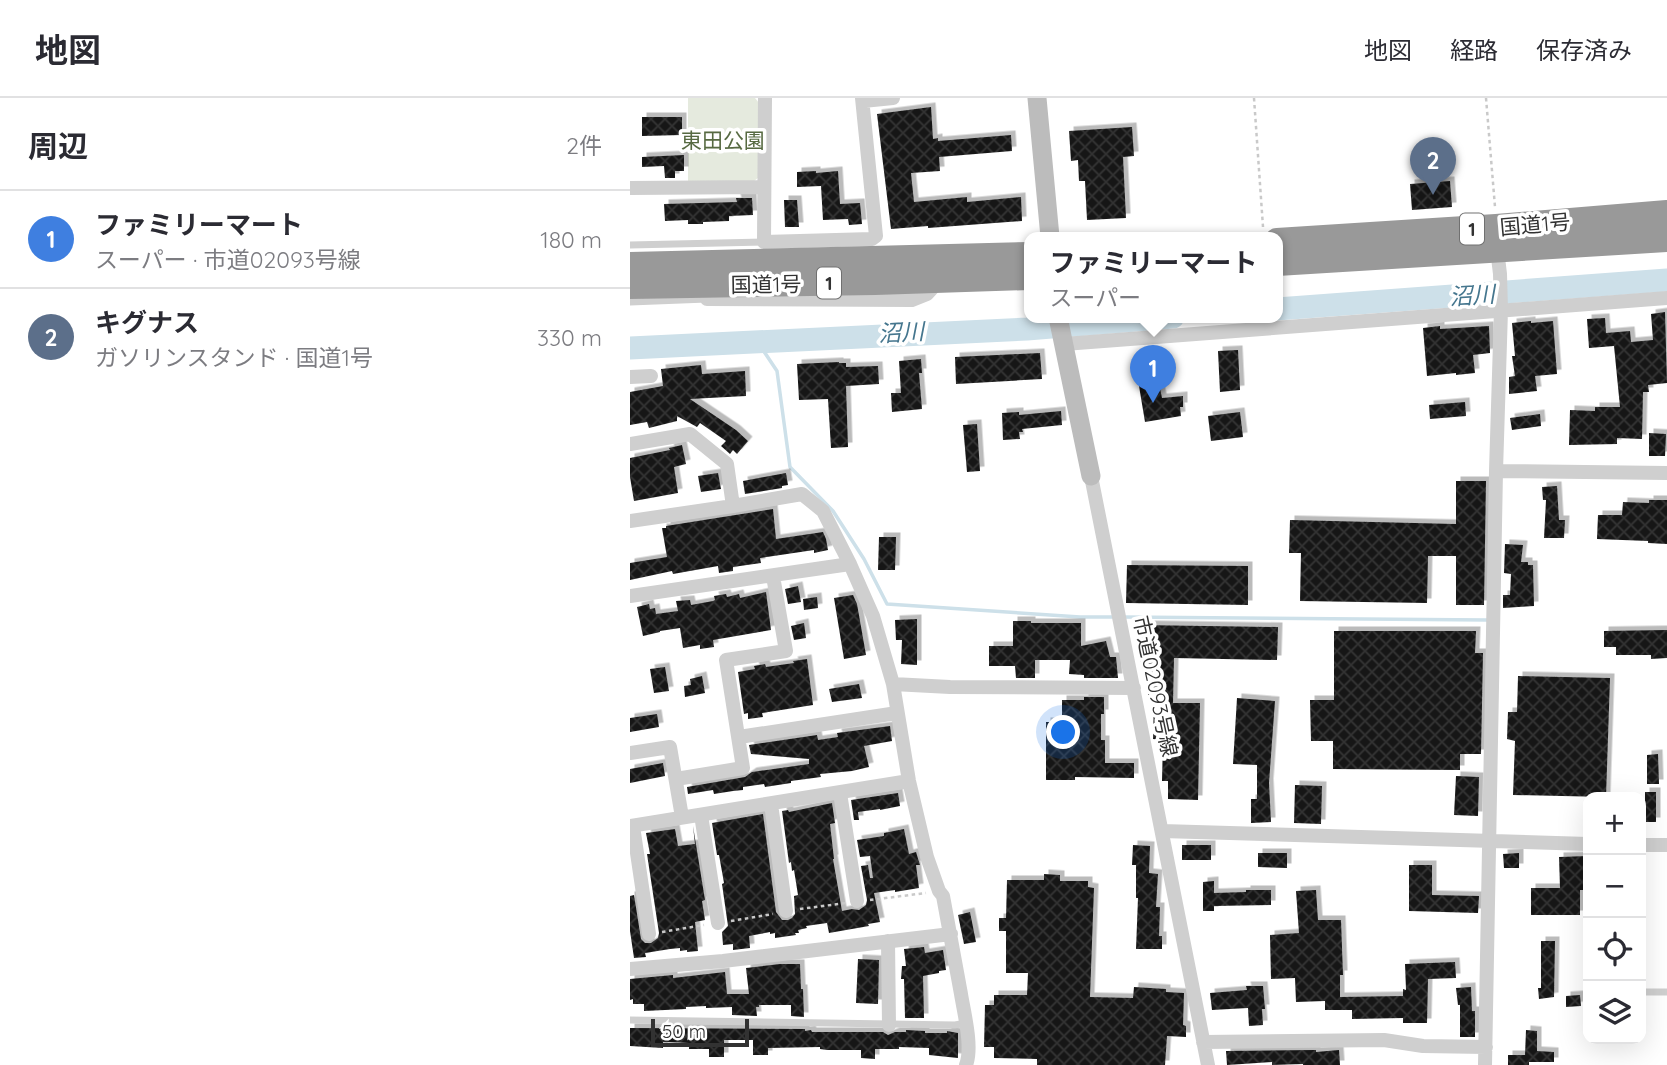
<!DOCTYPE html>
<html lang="ja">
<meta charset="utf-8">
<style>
body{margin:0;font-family:Quicksand,"Noto Sans JP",sans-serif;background:#f7f7f7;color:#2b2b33}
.controls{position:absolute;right:21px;bottom:21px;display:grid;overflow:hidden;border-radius:14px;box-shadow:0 7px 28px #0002}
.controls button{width:63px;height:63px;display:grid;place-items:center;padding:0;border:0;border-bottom:2px solid #e1e1e2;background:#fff;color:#2b2b33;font:35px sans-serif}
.scale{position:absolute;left:21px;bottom:18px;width:98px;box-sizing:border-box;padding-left:7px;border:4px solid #323232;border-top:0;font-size:19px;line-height:24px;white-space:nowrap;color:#323232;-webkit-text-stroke:5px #fff;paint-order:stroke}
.you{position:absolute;left:434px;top:635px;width:24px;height:24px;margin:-18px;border:5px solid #fff;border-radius:50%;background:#1a73e8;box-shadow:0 0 0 10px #1a73e833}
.badge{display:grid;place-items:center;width:46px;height:46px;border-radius:50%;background:#d74558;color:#fff;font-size:23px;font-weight:700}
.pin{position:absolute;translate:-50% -58px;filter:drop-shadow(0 2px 4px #0008)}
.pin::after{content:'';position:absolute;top:37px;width:24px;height:21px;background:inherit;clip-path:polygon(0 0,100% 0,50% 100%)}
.popup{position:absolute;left:394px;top:134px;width:259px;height:91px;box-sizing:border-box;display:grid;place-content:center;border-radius:14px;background:#fff;filter:drop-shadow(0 2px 5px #0005);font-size:23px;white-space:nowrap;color:#7c7c81}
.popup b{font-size:26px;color:#2b2b33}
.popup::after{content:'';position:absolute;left:50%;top:100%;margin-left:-14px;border:14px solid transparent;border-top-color:#fff}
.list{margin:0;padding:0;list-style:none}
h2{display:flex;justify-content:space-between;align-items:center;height:91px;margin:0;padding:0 28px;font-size:30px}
h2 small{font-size:23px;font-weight:400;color:#7c7c81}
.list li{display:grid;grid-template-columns:46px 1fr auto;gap:21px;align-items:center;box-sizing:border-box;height:98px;padding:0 28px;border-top:2px solid #e1e1e2}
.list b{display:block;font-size:26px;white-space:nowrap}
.list p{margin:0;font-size:23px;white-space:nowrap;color:#7c7c81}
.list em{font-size:23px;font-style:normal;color:#7c7c81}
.icon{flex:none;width:38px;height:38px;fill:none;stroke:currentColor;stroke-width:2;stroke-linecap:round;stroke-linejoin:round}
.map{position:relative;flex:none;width:1037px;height:967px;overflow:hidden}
header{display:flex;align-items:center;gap:42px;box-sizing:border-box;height:98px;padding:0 35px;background:#fff;border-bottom:2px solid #e1e1e2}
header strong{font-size:33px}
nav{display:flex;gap:38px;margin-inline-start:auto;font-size:24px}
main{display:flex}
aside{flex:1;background:#fff}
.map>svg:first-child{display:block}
</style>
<header>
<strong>地図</strong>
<nav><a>地図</a><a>経路</a><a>保存済み</a></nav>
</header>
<main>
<aside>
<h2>周辺<small>2件</small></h2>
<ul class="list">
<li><span class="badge" style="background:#3f7fe0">1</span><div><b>ファミリーマート</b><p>スーパー · 市道02093号線</p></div><em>180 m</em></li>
<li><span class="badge" style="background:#5c6f8a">2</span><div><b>キグナス</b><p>ガソリンスタンド · 国道1号</p></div><em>330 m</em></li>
</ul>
</aside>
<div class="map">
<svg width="1037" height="967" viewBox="0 0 1037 967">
<defs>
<pattern id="building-cross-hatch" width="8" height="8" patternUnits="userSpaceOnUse" patternTransform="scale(1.75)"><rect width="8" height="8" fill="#191919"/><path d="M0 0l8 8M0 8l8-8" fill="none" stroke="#323232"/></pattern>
<filter id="shadow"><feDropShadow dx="4.5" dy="-4.5" stdDeviation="0" flood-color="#0004"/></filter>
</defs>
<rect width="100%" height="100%" fill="#fff"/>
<path fill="#e5eade" d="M58 0H125L129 5V79L123 84H58Z"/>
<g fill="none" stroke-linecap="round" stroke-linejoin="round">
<path stroke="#cde0e9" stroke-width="3.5" d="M127 243 147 273 160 369 203 413 234 461 257 506 450 519H484
M492 519 857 522"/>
<path stroke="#cde0e9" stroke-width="23" d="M647 211 1037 182
M0 250 397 231 543 219"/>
</g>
<path fill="url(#building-cross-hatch)" filter="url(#shadow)" d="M301 9 303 41 308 40V43L381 37 382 53 309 59 310 73 281 75 284 104 337 99V104L391 99 392 123 298 130V128L261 131 247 16Z
M12 19H52V37L12 38Z
M502 29 504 58 493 59 496 120 457 122 455 83H449L448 62 441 63 439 33Z
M54 57V73H45V80H35L34 68 12 69V59Z
M186 73V75L208 73 210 106 230 105 232 126 219 127 218 121 193 122 191 88 167 89V74Z
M820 83 822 109 782 112 780 86Z
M106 100H122L123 117 99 118V123L73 124V126H58V122L35 123 34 106 107 104Z
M154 102H167L169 129H155Z
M1035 214 1037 285 1018 287 1019 294H1013L1012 341 987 340V346L939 347 940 312 965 313V309H990L984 248 959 250 957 221 975 220 976 235 1000 233 1001 244 1023 242 1021 216Z
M901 223V225L923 223 927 276 905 278 907 293 879 296V279L885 278 882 258H885L882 225Z
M810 228V231L859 228 860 255 843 257 845 275 826 277V275L797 278 793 230Z
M608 252 610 292 590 294 588 253Z
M410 255 412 281 326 286 325 259Z
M291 261 292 275H289L292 311 262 314 261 295H271L269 263Z
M209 264V265H216V269L248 268 249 286 216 288 218 349 201 350 198 301 169 302 167 266Z
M71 267 72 276 115 273 116 298 60 301 106 332 118 343 107 356 103 352 100 356 91 348 96 343 70 325 67 329 47 318V323L19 330 17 324 0 327V294L33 288 31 271Z
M529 285 532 300 553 298V309H550L551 318 515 324 509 288Z
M835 304 836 318 800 321 799 307Z
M431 313 432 327 392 331 393 334H389L390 341 373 342 372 315 389 314V317Z
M610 314 613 339 581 343 578 318Z
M910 316 911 328 882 332 880 320Z
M347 326 350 373 337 374 333 327Z
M1019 335 1036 336 1035 358H1019Z
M52 347 56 366 44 369 48 395 4 403 0 379V360L40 352 39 350Z
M88 375 91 391 71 394 68 378Z
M156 375 158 387 152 388V390L115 396 113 383Z
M826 383H856L854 507H826V458H798L797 505 670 503 671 455H659L660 422 826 426Z
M927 388 929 422H935L934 440H914L916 402H913L912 389Z
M1019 402H1037V446L1018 445V443L967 441 968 417H992L993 404 1019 405Z
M143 411 146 441 193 434 196 441 198 452 184 455V452L130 460 131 465 103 469V473L89 475 88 468 43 476 42 473 0 482V465L37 459 32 430H36V428Z
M249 439H266L265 472H248Z
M875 446 893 447 891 464H898V467H903L904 508 873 510V497H880L881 476 874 475Z
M497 467 618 468V507L496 505Z
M168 488 171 504 158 506 155 491Z
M136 494 141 532 83 542 84 549 70 551V547L53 550 50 530 30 533V534L13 538 7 509 19 506 20 511 25 510 26 516 48 513 46 503 60 502 61 507 83 503 85 502 84 498 96 496 97 499 109 496 110 500Z
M223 497 227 506 236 557 214 561 204 500Z
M187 499 188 510 174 512 173 501Z
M287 521V567L271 566 272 542H266L265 522Z
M383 523H401V525H451V548L476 543 480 559H486L488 580H454V577L439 576 440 562H405V580H386L385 568H359V548H383Z
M174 525 176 540 164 542 161 528Z
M510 527 648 529 647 562 544 560 543 605H570L568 702 538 701V683H532L533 642 523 641 524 597H518V568H510Z
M1037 532V560L1021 561V557H986V549H974V533Z
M704 533H846L845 555H853L851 656H830V672L703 671V643H681L680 602H704Z
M177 561 183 607 132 615 133 619 118 621V615L114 616 108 574 125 571 124 568 135 566 136 569 164 565 163 563Z
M35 569 39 593 24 595 20 571Z
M72 578 75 595 55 599 54 588 61 587 60 581Z
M888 578 980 580 976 699 883 697 885 643 877 641 878 614H887Z
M229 586 232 600 202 604 199 591Z
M454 599H474V616H471V642H475V665H504V680L445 679V682H416V624H432V602H454Z
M607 600 645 603 639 685 641 724 621 725V701H627V667L603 666Z
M27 616 29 629 0 634V620Z
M260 628 262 643 234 648 239 669 222 673 190 676 191 679 161 683V685L135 689 134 686 113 689V692L103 693 84 696 83 692 58 696 57 689 115 679 122 674 179 666V661L121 656 119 647 187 637 188 642 208 639 207 635Z
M1028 656 1029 686H1017V657Z
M33 665 35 678 0 685V671Z
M826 678 849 679 848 718 824 717Z
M665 687 692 688 691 726 664 725Z
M1015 694H1026V724H1015Z
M268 695 270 708 250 712V711L228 714 229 722H224L221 702Z
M202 705 205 725 200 726 204 761H203L212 813 222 811 229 812 236 807 237 802 231 768 238 767 240 780H243L240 758 230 759 227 742 254 738V735L274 731 279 756 286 754 290 767H286L289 790 265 794V792L244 795 250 824 238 826 239 828 199 835 197 825 176 828 177 830 168 832 169 835H165L166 837 145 840V835L140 836V834L119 838 120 850 103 852V846L93 847 92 834 98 828 92 786 94 785 89 757H87L82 725 133 716 146 814 152 822H158L162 820 165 816 164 798 168 797 164 772 162 773 161 764 159 765 152 713 158 712 159 714Z
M63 728 75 802 72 803 75 822 65 824 68 853 57 854V852L50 853V850L40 851 15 855 16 859 4 860 0 833V798L4 797 11 841 15 845H21L28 840 29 835 17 756H20L16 735 45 731 48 748 65 746Z
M503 747 520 748 519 775 528 776 526 809H530L529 838H532V851H506L508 800H506V767H502Z
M552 747H581V762H552Z
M628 755H657V770L628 769Z
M889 755V770H874L873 756Z
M958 758V792H950V817H901V790H930L929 759Z
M779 767H802V797L849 798 848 815 779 813Z
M414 776 430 777V783H458V789L464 790 460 899 503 900 504 889 536 891V894L554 895 553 927 556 928V939L537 938 535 967H407V961L364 960V949H354L355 907H364V897H397L398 875H376V833H369V820H376L377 782H414Z
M584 783V795L616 794V792H641V807L584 808V813H573V784Z
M686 792 688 822H711L713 877H710V899L773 898V891L776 892 775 866 825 864 826 880 798 881 797 925H773V920L722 921V912H695V903L666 904 665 880 641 881 640 837 669 835 666 793Z
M340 814 346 844 334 846 328 817Z
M911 843H925L924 899 909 901 908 890H911Z
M294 849 295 855 313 852 316 872 309 873V875L293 878 294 920H275L274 881H271L272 868H276L274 851Z
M228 861 249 862 248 906 226 905Z
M150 866H170L171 891H173L174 919 161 918V907H129V909H126L127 918 102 917V909L76 910V908L56 909V911L14 913V906H3V901L0 902V881L43 877V880L95 874 97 896H119L116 870Z
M616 888H633L635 911H632L633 927 619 928 618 910 582 912 580 895 617 892Z
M841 889 842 913H845V939H830V907H828L826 890Z
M950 897 951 908 936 909V898Z
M0 930 175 931V933L181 932 182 934H253L258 937 265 934H276V932L295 933V935H317V933L328 935V960L299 957V950L269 949V951H245V961L231 960V952H197L190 951V949L138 950V957H123V942H94V959H79V951H59V945L33 944V950L0 948Z
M896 932 907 933V953L924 954V964H899V967H878V957H895Z
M686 952V954L709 952 710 967H673V966L642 967V964L597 967 596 953Z"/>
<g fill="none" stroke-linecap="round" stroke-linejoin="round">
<path stroke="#c9c9c9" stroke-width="2.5" stroke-dasharray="3.5 3.5" stroke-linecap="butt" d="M624 0 633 129
M856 0 865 109
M240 802 296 795
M170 811 216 805
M101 823 143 816
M32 834 74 827"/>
<path stroke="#cfcfcf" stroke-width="7" d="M0 147 134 144
M0 204 77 201
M1011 894H1037
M0 922 325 927 336 925"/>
<path stroke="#cfcfcf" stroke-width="14" d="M135 0 134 144 242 141 246 138 232 0
M233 3 263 0
M0 90 134 89
M77 201 282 202 297 196 309 183
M434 246 1037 200
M0 279 21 278
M0 346 60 336 97 366 103 408
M866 373 1037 375
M461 378 578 967
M0 423 103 408 172 396 193 413 220 466 243 518 263 586 279 683 297 759 309 793 313 798C319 830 325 863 331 896 334 915 343 949 336 967
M0 498 220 466
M263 586 320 589 504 590
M109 639 267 615
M0 655 40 649 52 719
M46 681 113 670 96 562 156 553 143 478
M210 695 227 803
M141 706 156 813
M71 717 88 825
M0 728 279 683
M3 728 19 836
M532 733 958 746
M1011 747H1037
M258 843 259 927
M0 871 93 863 321 836
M573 944 754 942 793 948 856 949
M855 967 866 373 871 212 870 176 867 151"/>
<path stroke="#bcbcbc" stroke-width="19" d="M407 0 420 139
M428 219 461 378"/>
<path stroke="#999" stroke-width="26" d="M647 143 866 129 1037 115
M647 165 1037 141
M0 167 399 157
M0 188 245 184 399 179"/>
</g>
<g text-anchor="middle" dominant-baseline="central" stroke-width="7" stroke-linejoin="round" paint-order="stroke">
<g fill="#fff" stroke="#707070" stroke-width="2">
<rect x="830" y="115.5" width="24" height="31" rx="5"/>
<rect x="187" y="169.5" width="24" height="31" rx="5"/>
</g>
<g font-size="19" font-weight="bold" fill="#323232">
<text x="842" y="131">1</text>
<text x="199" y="185">1</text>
</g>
<g font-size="21" fill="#576a42" stroke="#fff">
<text x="93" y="42">東田公園</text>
</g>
<g font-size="21" fill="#323232" stroke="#fff">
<text transform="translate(905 126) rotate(-5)">国道1号</text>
<text transform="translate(136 186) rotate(-1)">国道1号</text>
<text transform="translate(526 588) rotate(78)">市道02093号線</text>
</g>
<g font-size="23" font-style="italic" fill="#45768e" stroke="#fff">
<text transform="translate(842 197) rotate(-4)">沼川</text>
<text transform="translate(271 234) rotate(-3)">沼川</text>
</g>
</g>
</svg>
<div class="controls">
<button>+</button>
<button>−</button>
<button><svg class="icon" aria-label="locate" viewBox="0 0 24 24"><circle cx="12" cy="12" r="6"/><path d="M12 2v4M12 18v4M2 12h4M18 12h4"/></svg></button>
<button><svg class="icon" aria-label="layers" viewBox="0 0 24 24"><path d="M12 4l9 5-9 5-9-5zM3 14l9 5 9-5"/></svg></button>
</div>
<div class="scale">50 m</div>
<div class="you"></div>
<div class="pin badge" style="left:523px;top:305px;background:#3f7fe0">1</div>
<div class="popup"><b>ファミリーマート</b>スーパー</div>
<div class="pin badge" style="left:803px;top:97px;background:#5c6f8a">2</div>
</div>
</main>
